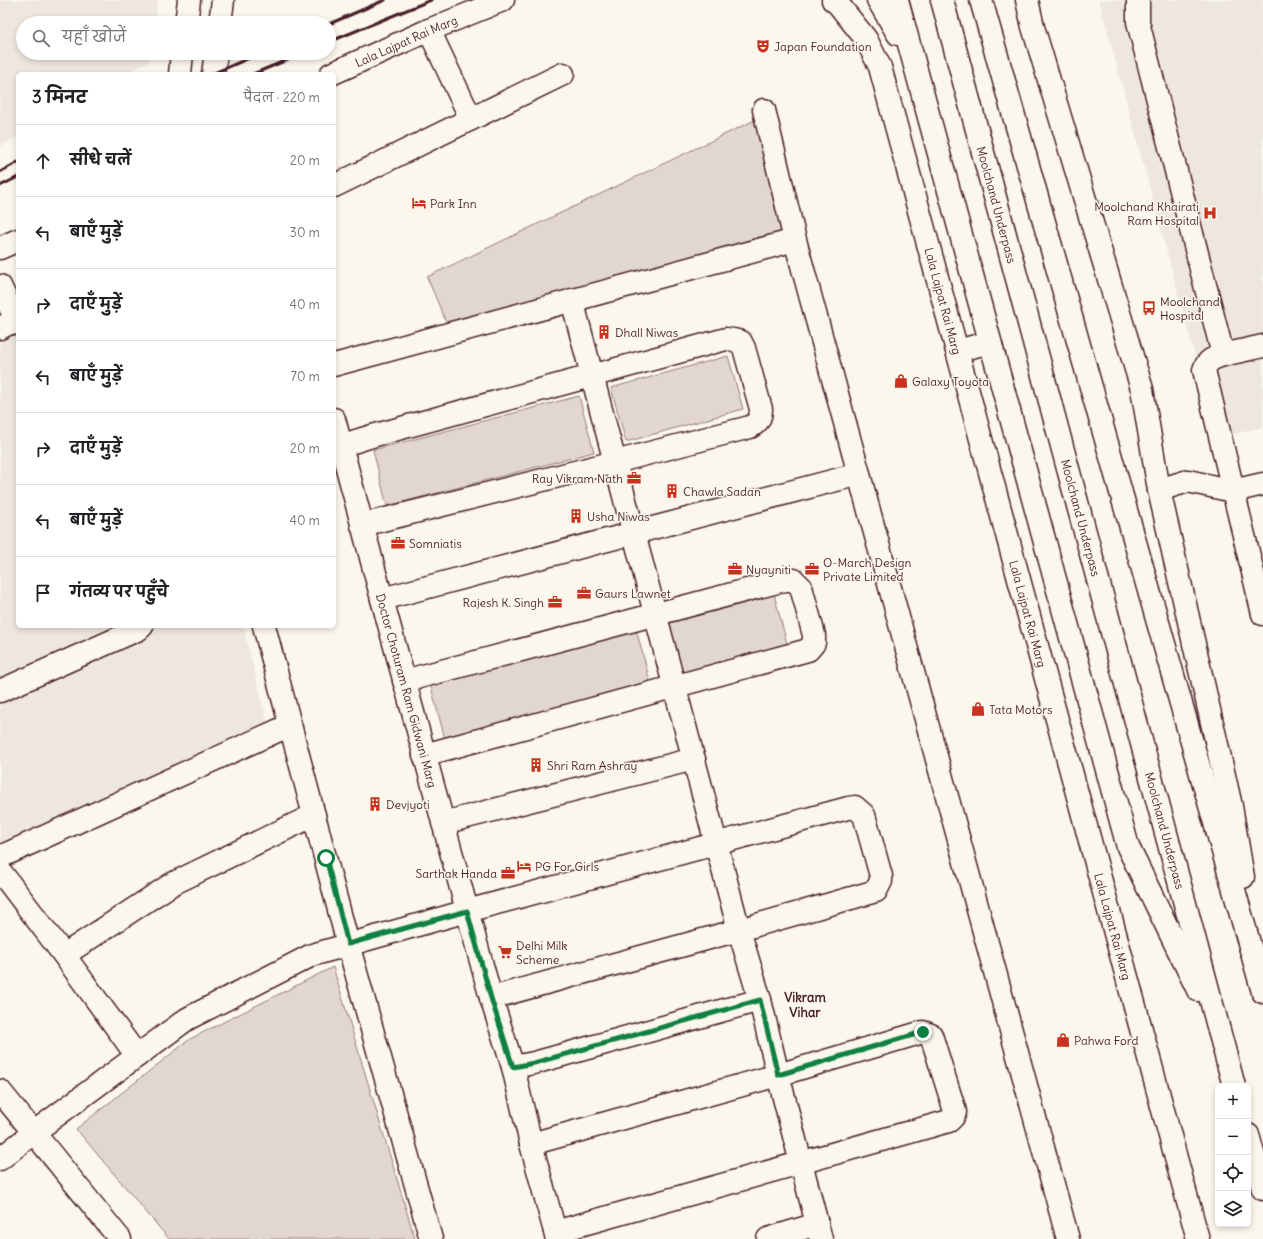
<!DOCTYPE html>
<html lang="hi">
<meta charset="utf-8">
<style>
body{margin:0;font-family:Delius,"Playpen Sans Deva",sans-serif;background:#f2f2f2;color:#202124}
.controls{position:absolute;right:12px;bottom:12px;display:grid;overflow:hidden;border-radius:6px;box-shadow:0 2px 6px #0003}
.controls button{width:36px;height:36px;display:grid;place-items:center;padding:0;border:0;border-bottom:1px solid #e0e0e0;background:#fff;color:#202124;font:20px sans-serif}
.stop{position:absolute;width:12px;height:12px;margin:-9px;border:3px solid #0b8043;border-radius:50%;background:#fff}
.stop.end{background:#0b8043;border-color:#fff;box-shadow:0 1px 4px #0008}
.list{margin:0;padding:0;list-style:none}
h2{display:flex;justify-content:space-between;align-items:center;height:52px;margin:0;padding:0 16px;font-size:17px}
h2 small{font-size:13px;font-weight:400;color:#757577}
.list li{display:grid;grid-template-columns:26px 1fr auto;gap:12px;align-items:center;box-sizing:border-box;height:72px;padding:0 16px;border-top:1px solid #e0e0e0}
.list b{display:block;font-size:15px;white-space:nowrap}
.list em{font-size:13px;font-style:normal;color:#757577}
.icon{flex:none;width:22px;height:22px;fill:none;stroke:currentColor;stroke-width:2;stroke-linecap:round;stroke-linejoin:round}
.map{position:relative;flex:none;width:1263px;height:1239px;overflow:hidden}
.search{position:absolute;background:#fff;box-shadow:0 2px 6px #0003;left:16px;top:16px;width:320px;height:44px;display:flex;align-items:center;gap:10px;box-sizing:border-box;padding:0 14px;border-radius:22px;color:#757577;font-size:15px}
.panel{position:absolute;background:#fff;box-shadow:0 2px 6px #0003;left:16px;top:72px;width:320px;height:556px;border-radius:6px}
.map>svg:first-child{display:block}
</style>
<div class="map">
<svg width="1263" height="1239" viewBox="0 0 1263 1239">
<rect width="100%" height="100%" fill="#fbf7ec"/>
<filter id="ink" filterUnits="userSpaceOnUse"><feTurbulence type="fractalNoise" baseFrequency=".025" numOctaves="2"/><feDisplacementMap in="SourceGraphic" scale="8" xChannelSelector="R" yChannelSelector="G"/><feConvolveMatrix kernelMatrix="1 2 1 2 8 2 1 2 1" color-interpolation-filters="sRGB"/></filter>
<g filter="url(#ink)">
<path fill="#eee7de" d="M0 0H158L155 23H23V53H150L149 61 126 74H18V136L0 147Z
M1099 0H1263V427L1217 438Z
M18 315V626H243L273 745 0 872V323Z"/>
<path fill="#e2d7d0" stroke="#967b7e" d="M757 119 786 232 446 322 427 277Z
M728 356 743 409 626 442 611 388Z
M579 396 594 452 387 506 373 450Z
M774 594 788 648 682 676 667 623Z
M636 629 651 685 445 739 430 683Z
M333 967 415 1239H169L76 1129 190 1039Z"/>
<g fill="none" stroke-linecap="round" stroke-linejoin="round">
<defs>
<g id="minor">
<path id="s1" d="M833 0 838 4 866 39 880 67 1198 1239"/>
<path d="M1138 0V22L1223 355C1214 358 1207 360 1204 370L1263 614"/>
<path d="M186 23 189 0"/>
<path d="M220 23 223 0"/>
<path d="M429 30 471 119"/>
<path d="M180 74 182 53"/>
<path d="M213 74 216 53"/>
<path id="s2" d="M331 74 429 30 503 0"/>
<path d="M764 110 795 240 1068 1239"/>
<path d="M334 186 563 74"/>
<path d="M0 248 18 240"/>
<path d="M0 286 18 324"/>
<path d="M572 300 739 930 760 1000 778 1075 821 1239"/>
<path d="M0 328 18 319"/>
<path d="M957 351 990 342"/>
<path d="M1223 355 1263 346"/>
<path d="M334 365 795 240"/>
<path id="s3" d="M334 419 382 599 491 998 513 1067 531 1144 557 1239"/>
<path d="M340 446 372 436 726 339 733 340 741 342 744 348 761 409C761 418 758 423 750 427L615 462 362 525"/>
<path d="M1159 490 1188 481 1233 491 1263 484"/>
<path d="M382 599 859 474"/>
<path d="M264 626 348 944 431 1239"/>
<path d="M404 681 785 580H794L801 587 814 635V643L808 650 424 755"/>
<path d="M0 691 139 629 142 626"/>
<path d="M443 823 694 759"/>
<path d="M0 857 290 725"/>
<path d="M0 871 64 955 137 1056"/>
<path d="M64 955 172 884 314 815"/>
<path d="M513 1067 534 1063 760 1000"/>
<path d="M0 1091 120 1239"/>
<path d="M531 1144 778 1075 923 1032 931 1035 954 1108 955 1112 953 1117 949 1121 555 1232"/>
<path d="M0 1159 33 1133 187 1019 312 955 467 911 848 808 855 807 864 815 881 876V881L876 891 739 930 491 998"/>
<path d="M768 1239 817 1224"/>
</g>
<g id="major">
<path d="M878 0 898 34"/>
<path d="M897 0 1128 847 1198 990"/>
<path id="s4" d="M942 0 1234 1086"/>
<path d="M981 0 1263 992"/>
<path d="M1027 0 1033 27 1142 389 1159 490 1231 806 1243 877"/>
<path d="M1248 1135 1263 1189"/>
</g>
</defs>
<use href="#minor" stroke="#4a1f2b" stroke-width="25"/>
<use href="#major" stroke="#4a1f2b" stroke-width="25"/>
<use href="#minor" stroke="#fbf7ec" stroke-width="22"/>
<use href="#major" stroke="#fbf7ec" stroke-width="22"/>
<path stroke="#4a1f2b" stroke-width="3" d="M329 24 385 0
M329 42 431 0
M212 74 261 53
M253 74 304 53
M0 172 18 162
M0 186 18 177"/>
</g>
</g>
<g fill="none" stroke-linecap="round" stroke-linejoin="round" filter="url(#ink)">
<path stroke="#0b8043" stroke-width="5" d="M326 858 348 944 467 911 491 998 513 1067 534 1063 760 1000 778 1075 923 1032"/>
</g>
<defs>
<symbol id="theatre-bare" viewBox="-9 -9 18 18"><path d="M-5-5.5Q0-4 5-5.5V0Q5 5 0 6Q-5 5-5 0ZM-3.3-2.5H-1v1.5H-3.3ZM1-2.5H3.3v1.5H1ZM-2.8 1Q0 5.5 2.8 1Z" fill="#c8321e" stroke="#fbf7ec" stroke-width="2.5" paint-order="stroke"/></symbol>
<symbol id="hotel-bare" viewBox="-9 -9 18 18"><path d="M-6-4.5h1.5V1H6V5H4.5V3h-9V5H-6ZM-4 0a1.8 1.8 0 1 1 3.6 0ZM.5 0V-2.5h3Q6-2.5 6 0Z" fill="#c8321e" stroke="#fbf7ec" stroke-width="2.5" paint-order="stroke"/></symbol>
<symbol id="hospital-bare" viewBox="-9 -9 18 18"><path d="M-5-5h3v3.5h4V-5h3V5h-3V1.5h-4V5h-3Z" fill="#c8321e" stroke="#fbf7ec" stroke-width="2.5" paint-order="stroke"/></symbol>
<symbol id="bus-bare" viewBox="-9 -9 18 18"><path d="M-5-6H5V4H4V6H2V4H-2V6H-4V4H-5ZM-3.5-4V0h7V-4ZM-3.5 1.2v1.5H-2V1.2ZM2 1.2v1.5H3.5V1.2Z" fill="#c8321e" stroke="#fbf7ec" stroke-width="2.5" paint-order="stroke"/></symbol>
<symbol id="building-bare" viewBox="-9 -9 18 18"><path d="M-4-6H4V6H1V3H-1V6H-4ZM-2.5-4.3h1.7v1.8h-1.7ZM.8-4.3h1.7v1.8H.8ZM-2.5-1h1.7V.8h-1.7ZM.8-1h1.7V.8H.8Z" fill="#c8321e" stroke="#fbf7ec" stroke-width="2.5" paint-order="stroke"/></symbol>
<symbol id="shop-bare" viewBox="-9 -9 18 18"><path d="M-5-2.5h2.3a2.7 3.5 0 0 1 5.4 0H5L5.5 6h-11ZM-1.5-2.5h3a1.5 2.3 0 0 0-3 0Z" fill="#c8321e" stroke="#fbf7ec" stroke-width="2.5" paint-order="stroke"/></symbol>
<symbol id="office-bare" viewBox="-9 -9 18 18"><path d="M-6-3h4V-5.5h4V-3h4V5H-6ZM-1-4.5V-3h2v-1.5ZM-6 0V1H6V0Z" fill="#c8321e" stroke="#fbf7ec" stroke-width="2.5" paint-order="stroke"/></symbol>
<symbol id="supermarket-bare" viewBox="-9 -9 18 18"><path d="M-6-5.5h2.5l.6 2H6L4.5 2H-2.5L-4.4-4H-6ZM-1.5 3.2a1.3 1.3 0 1 0 .1 0ZM3 3.2a1.3 1.3 0 1 0 .1 0Z" fill="#c8321e" stroke="#fbf7ec" stroke-width="2.5" paint-order="stroke"/></symbol>
</defs>
<g fill-rule="evenodd">
<use href="#theatre-bare" x="753" y="36" width="20" height="20"/>
<use href="#hotel-bare" x="409" y="193" width="20" height="20"/>
<use href="#hospital-bare" x="1200" y="203" width="20" height="20"/>
<use href="#bus-bare" x="1139" y="298" width="20" height="20"/>
<use href="#building-bare" x="594" y="322" width="20" height="20"/>
<use href="#shop-bare" x="891" y="371" width="20" height="20"/>
<use href="#office-bare" x="624" y="468" width="20" height="20"/>
<use href="#building-bare" x="662" y="481" width="20" height="20"/>
<use href="#building-bare" x="566" y="506" width="20" height="20"/>
<use href="#office-bare" x="388" y="533" width="20" height="20"/>
<use href="#office-bare" x="725" y="559" width="20" height="20"/>
<use href="#office-bare" x="802" y="559" width="20" height="20"/>
<use href="#office-bare" x="574" y="583" width="20" height="20"/>
<use href="#office-bare" x="545" y="592" width="20" height="20"/>
<use href="#shop-bare" x="968" y="699" width="20" height="20"/>
<use href="#building-bare" x="526" y="755" width="20" height="20"/>
<use href="#building-bare" x="365" y="794" width="20" height="20"/>
<use href="#hotel-bare" x="514" y="856" width="20" height="20"/>
<use href="#office-bare" x="498" y="863" width="20" height="20"/>
<use href="#supermarket-bare" x="495" y="942" width="20" height="20"/>
<use href="#shop-bare" x="1053" y="1030" width="20" height="20"/>
</g>
<g text-anchor="middle" dominant-baseline="central" stroke-width="3" stroke-linejoin="round" paint-order="stroke">
<g font-size="12" fill="#4a1f2b" stroke="#fbf7ec">
<text stroke="none"><textPath href="#s2" startOffset="82">Lala Lajpat Rai Marg</textPath></text>
<text stroke="none"><textPath href="#s4" startOffset="212">Moolchand Underpass</textPath></text>
<text stroke="none"><textPath href="#s1" startOffset="325">Lala Lajpat Rai Marg</textPath></text>
<text stroke="none"><textPath href="#s4" startOffset="536">Moolchand Underpass</textPath></text>
<text stroke="none"><textPath href="#s1" startOffset="649">Lala Lajpat Rai Marg</textPath></text>
<text stroke="none"><textPath href="#s3" startOffset="281">Doctor Choturam Ram Gidwani Marg</textPath></text>
<text stroke="none"><textPath href="#s4" startOffset="860">Moolchand Underpass</textPath></text>
<text stroke="none"><textPath href="#s1" startOffset="973">Lala Lajpat Rai Marg</textPath></text>
</g>
<g font-size="12" fill="#4a1f2b" stroke="#fbf7ec" text-anchor="start">
<text x="774" y="46">Japan Foundation</text>
<text x="430" y="203">Park Inn</text>
<text x="1199" y="206" text-anchor="end">Moolchand Khairati<tspan x="1199" dy="14">Ram Hospital</tspan></text>
<text x="1160" y="301">Moolchand<tspan x="1160" dy="14">Hospital</tspan></text>
<text x="615" y="332">Dhall Niwas</text>
<text x="912" y="381">Galaxy Toyota</text>
<text x="623" y="478" text-anchor="end">Ray Vikram Nath</text>
<text x="683" y="491">Chawla Sadan</text>
<text x="587" y="516">Usha Niwas</text>
<text x="409" y="543">Somniatis</text>
<text x="823" y="562">O-March Design<tspan x="823" dy="14">Private Limited</tspan></text>
<text x="746" y="569">Nyayniti</text>
<text x="595" y="593">Gaurs Lawnet</text>
<text x="544" y="602" text-anchor="end">Rajesh K. Singh</text>
<text x="989" y="709">Tata Motors</text>
<text x="547" y="765">Shri Ram Ashray</text>
<text x="386" y="804">Devjyoti</text>
<text x="535" y="866">PG For Girls</text>
<text x="497" y="873" text-anchor="end">Sarthak Handa</text>
<text x="516" y="945">Delhi Milk<tspan x="516" dy="14">Scheme</tspan></text>
<text x="1074" y="1040">Pahwa Ford</text>
</g>
<g font-size="13" font-weight="bold" fill="#4a1f2b" stroke="#fbf7ec">
<text x="805" y="997">Vikram<tspan x="805" dy="15">Vihar</tspan></text>
</g>
</g>
</svg>
<div class="controls">
<button>+</button>
<button>−</button>
<button><svg class="icon" aria-label="locate" viewBox="0 0 24 24"><circle cx="12" cy="12" r="6"/><path d="M12 2v4M12 18v4M2 12h4M18 12h4"/></svg></button>
<button><svg class="icon" aria-label="layers" viewBox="0 0 24 24"><path d="M12 4l9 5-9 5-9-5zM3 14l9 5 9-5"/></svg></button>
</div>
<div class="stop" style="left:326px;top:858px"></div>
<div class="stop end" style="left:923px;top:1032px"></div>
<div class="search"><svg class="icon" aria-label="search" viewBox="0 0 24 24"><circle cx="10" cy="10" r="6"/><path d="M15 15l6 6"/></svg>यहाँ खोजें</div>
<section class="panel">
<h2>3 मिनट<small>पैदल · 220 m</small></h2>
<ul class="list">
<li><svg class="icon" aria-label="ahead" viewBox="0 0 24 24"><path d="M12 20V5M6 11l6-6 6 6"/></svg><div><b>सीधे चलें</b></div><em>20 m</em></li>
<li><svg class="icon" aria-label="left" viewBox="0 0 24 24"><path d="M17 20v-9H6M10 6l-5 5 5 5"/></svg><div><b>बाएँ मुड़ें</b></div><em>30 m</em></li>
<li><svg class="icon" aria-label="right" viewBox="0 0 24 24"><path d="M7 20v-9h11M14 6l5 5-5 5"/></svg><div><b>दाएँ मुड़ें</b></div><em>40 m</em></li>
<li><svg class="icon" aria-label="left" viewBox="0 0 24 24"><path d="M17 20v-9H6M10 6l-5 5 5 5"/></svg><div><b>बाएँ मुड़ें</b></div><em>70 m</em></li>
<li><svg class="icon" aria-label="right" viewBox="0 0 24 24"><path d="M7 20v-9h11M14 6l5 5-5 5"/></svg><div><b>दाएँ मुड़ें</b></div><em>20 m</em></li>
<li><svg class="icon" aria-label="left" viewBox="0 0 24 24"><path d="M17 20v-9H6M10 6l-5 5 5 5"/></svg><div><b>बाएँ मुड़ें</b></div><em>40 m</em></li>
<li><svg class="icon" aria-label="arrive" viewBox="0 0 24 24"><path d="M6 21V4h12l-3 4 3 4H6"/></svg><div><b>गंतव्य पर पहुँचे</b></div></li>
</ul>
</section>
</div>
